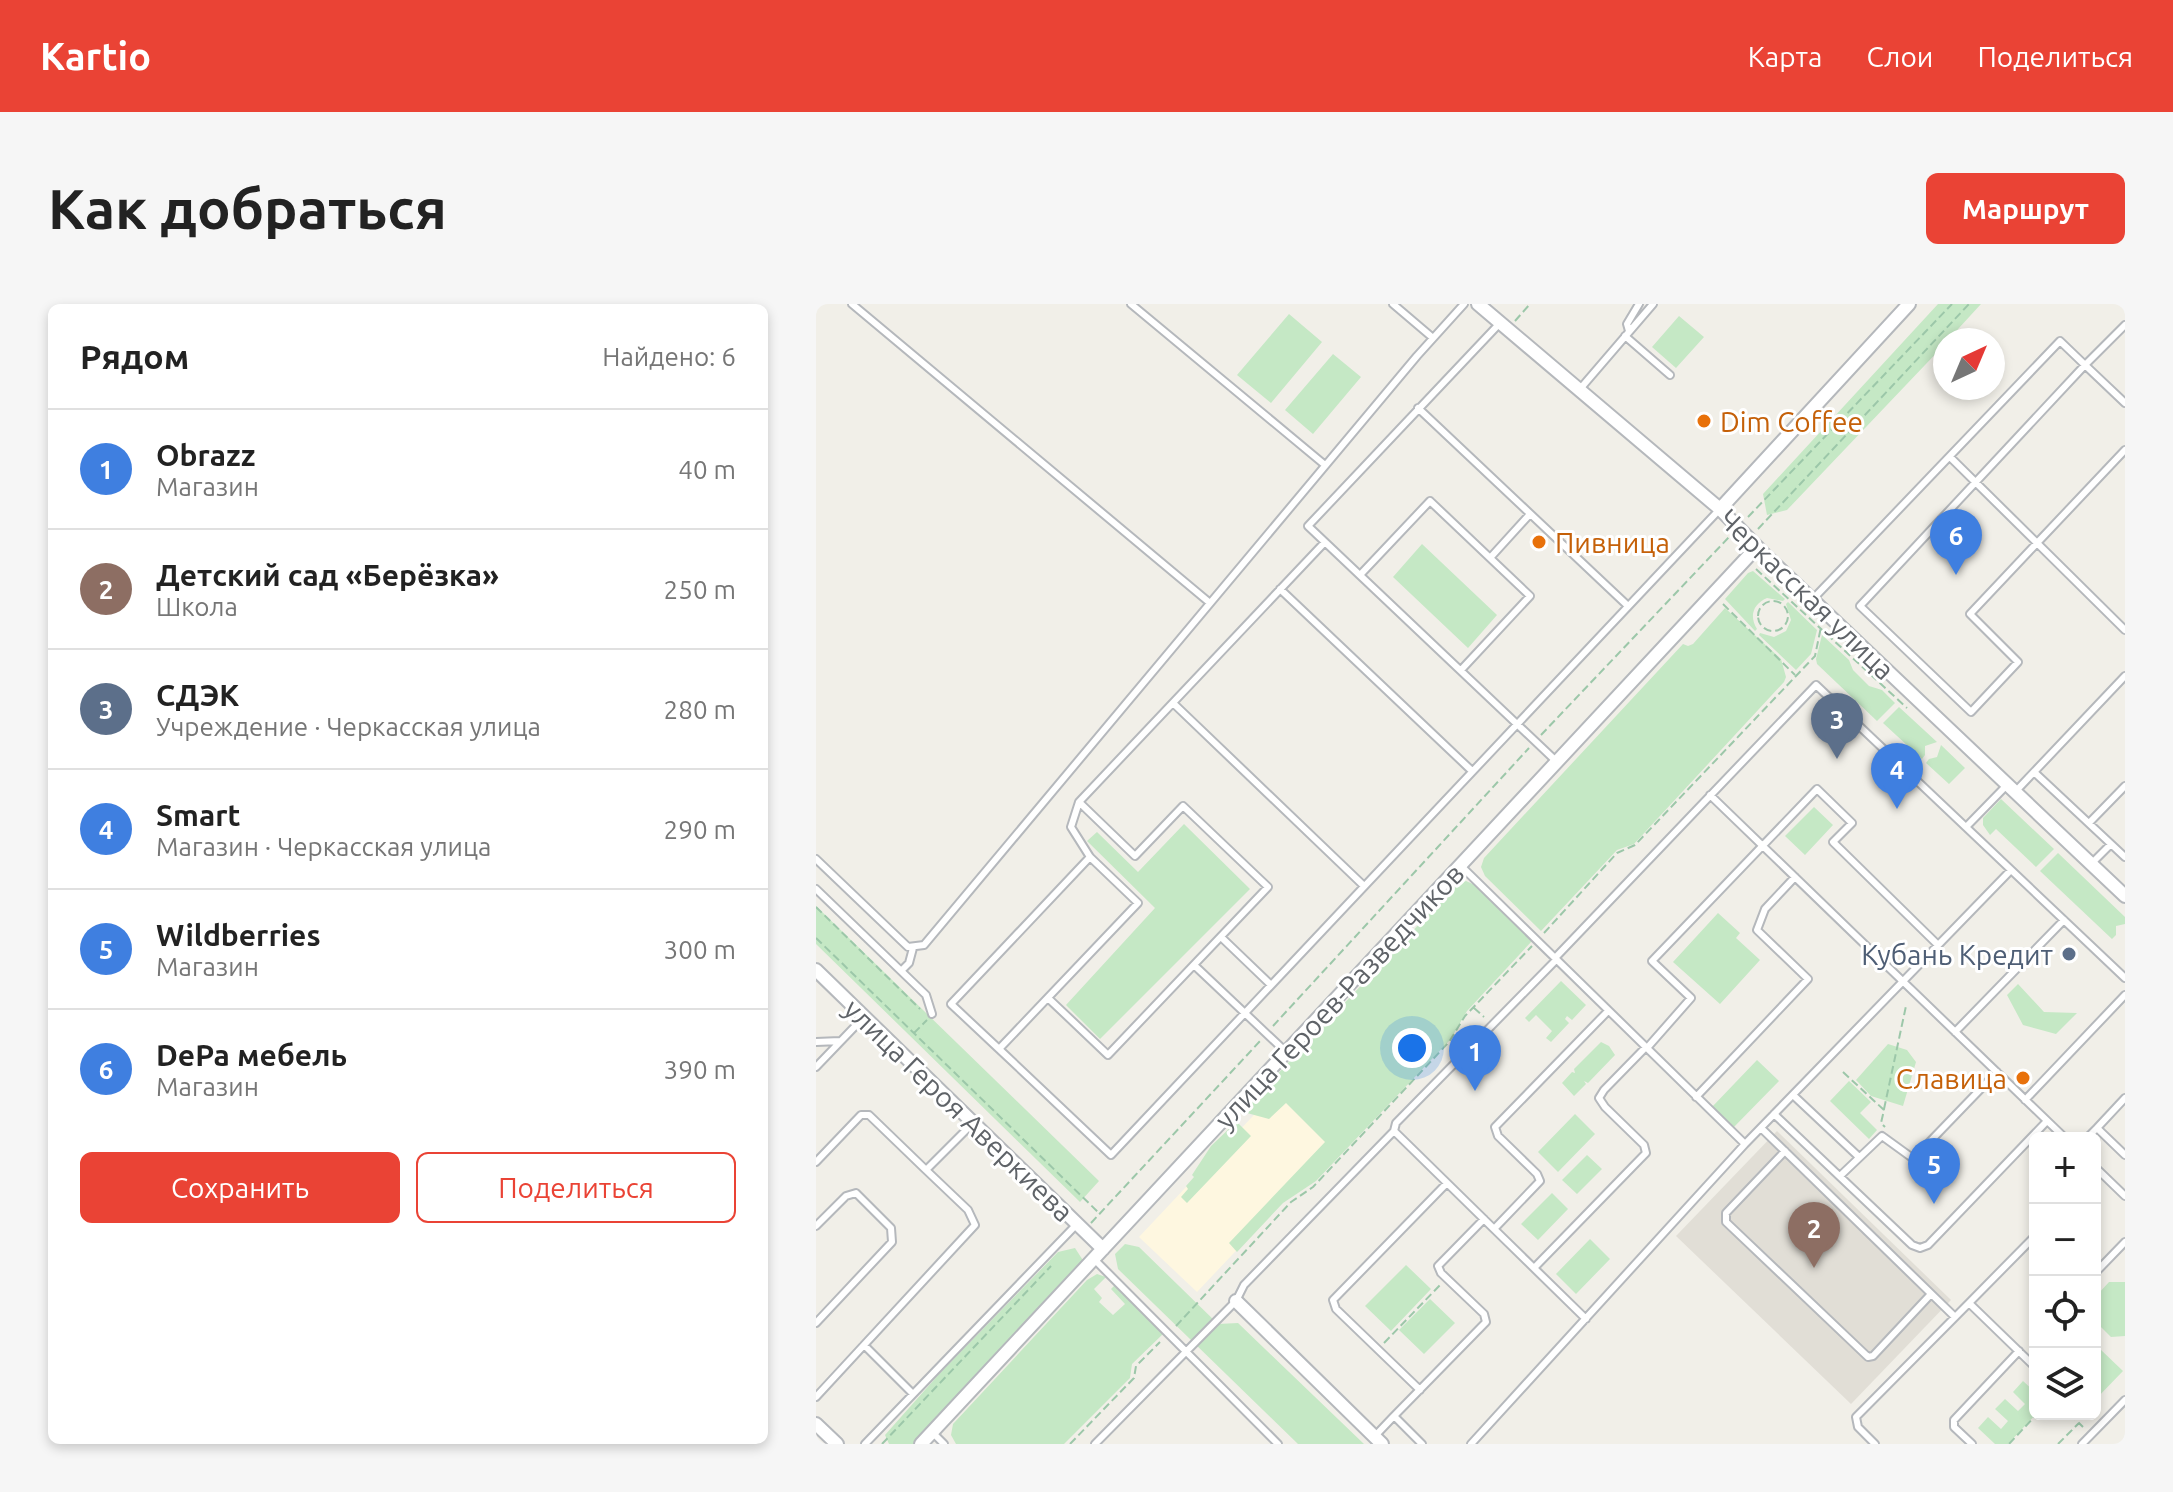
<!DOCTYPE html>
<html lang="ru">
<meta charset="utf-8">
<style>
body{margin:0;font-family:Ubuntu,sans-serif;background:#f6f6f6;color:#222}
.controls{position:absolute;right:24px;bottom:24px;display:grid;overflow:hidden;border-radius:12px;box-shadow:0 4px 12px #0003}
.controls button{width:72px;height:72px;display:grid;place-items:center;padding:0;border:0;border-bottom:2px solid #e0e0e0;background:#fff;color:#222;font:40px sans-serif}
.compass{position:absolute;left:1117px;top:24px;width:72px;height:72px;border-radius:50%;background:#fff;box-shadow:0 4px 12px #0003;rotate:44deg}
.you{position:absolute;left:596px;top:744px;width:28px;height:28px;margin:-20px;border:6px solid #fff;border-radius:50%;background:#1a73e8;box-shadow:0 0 0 12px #1a73e833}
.badge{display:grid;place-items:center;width:52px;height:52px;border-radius:50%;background:#ea4335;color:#fff;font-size:26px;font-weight:700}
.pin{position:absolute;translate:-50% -66px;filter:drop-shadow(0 2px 4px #0008)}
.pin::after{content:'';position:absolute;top:42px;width:28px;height:24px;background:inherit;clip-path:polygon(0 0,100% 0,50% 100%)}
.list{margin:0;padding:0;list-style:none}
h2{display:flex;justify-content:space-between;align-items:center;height:104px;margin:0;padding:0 32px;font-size:34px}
h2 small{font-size:26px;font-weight:400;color:#767676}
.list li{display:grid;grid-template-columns:52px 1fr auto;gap:24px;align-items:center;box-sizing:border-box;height:120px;padding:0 32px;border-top:2px solid #e0e0e0}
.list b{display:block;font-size:30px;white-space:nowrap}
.list p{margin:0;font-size:26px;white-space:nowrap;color:#767676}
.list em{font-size:26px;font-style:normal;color:#767676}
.actions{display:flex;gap:16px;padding:24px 32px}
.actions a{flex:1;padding:18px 0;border:2px solid #ea4335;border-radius:12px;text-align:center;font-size:28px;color:#ea4335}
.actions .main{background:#ea4335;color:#fff}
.icon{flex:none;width:44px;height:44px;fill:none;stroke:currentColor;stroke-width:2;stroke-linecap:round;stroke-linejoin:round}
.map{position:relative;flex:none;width:1309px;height:1140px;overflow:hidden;border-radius:12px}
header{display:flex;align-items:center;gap:48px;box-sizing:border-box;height:112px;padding:0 40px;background:#ea4335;color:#fff}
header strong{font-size:38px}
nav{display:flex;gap:44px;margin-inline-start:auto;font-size:28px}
.intro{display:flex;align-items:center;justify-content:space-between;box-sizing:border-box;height:192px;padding:0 48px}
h1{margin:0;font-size:56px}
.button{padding:20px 36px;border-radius:12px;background:#ea4335;color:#fff;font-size:28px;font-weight:700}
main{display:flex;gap:48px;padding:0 48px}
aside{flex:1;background:#fff;border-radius:12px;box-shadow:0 4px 12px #0003}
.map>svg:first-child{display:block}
</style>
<header>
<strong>Kartio</strong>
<nav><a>Карта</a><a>Слои</a><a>Поделиться</a></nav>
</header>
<div class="intro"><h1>Как добраться</h1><a class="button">Маршрут</a></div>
<main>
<aside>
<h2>Рядом<small>Найдено: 6</small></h2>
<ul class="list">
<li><span class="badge" style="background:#3f7fe0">1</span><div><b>Obrazz</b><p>Магазин</p></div><em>40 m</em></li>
<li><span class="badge" style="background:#8d6e63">2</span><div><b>Детский сад «Берёзка»</b><p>Школа</p></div><em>250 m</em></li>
<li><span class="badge" style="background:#5c6f8a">3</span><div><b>СДЭК</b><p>Учреждение · Черкасская улица</p></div><em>280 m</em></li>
<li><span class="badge" style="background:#3f7fe0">4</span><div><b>Smart</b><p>Магазин · Черкасская улица</p></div><em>290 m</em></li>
<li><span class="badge" style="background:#3f7fe0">5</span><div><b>Wildberries</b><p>Магазин</p></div><em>300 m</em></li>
<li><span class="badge" style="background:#3f7fe0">6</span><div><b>DePa мебель</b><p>Магазин</p></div><em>390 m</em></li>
</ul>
<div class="actions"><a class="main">Сохранить</a><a>Поделиться</a></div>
</aside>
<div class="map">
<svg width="1309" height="1140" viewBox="0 0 1309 1140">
<rect width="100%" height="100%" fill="#f1efe8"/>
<path fill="#fef7e0" d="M466 781 520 841 381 988 323 933Z"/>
<path fill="#e1ded6" d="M961 827 1135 996 1035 1100 860 932Z"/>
<path fill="#c5e8c5" d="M1122 0H1165L1132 36H1129V40L971 206 951 211 947 190Z
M473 10 506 38 455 99 421 71Z
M863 12 888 33 860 64 836 43Z
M517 50 545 73 497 130 469 106Z
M606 240 681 311 652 344 577 273Z
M937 267 969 295 967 297 951 294C937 300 933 312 941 325L939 327 909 295 932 269Z
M972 298 1001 326 995 350 980 366 943 331 944 329 958 333 970 327 975 316 970 300Z
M909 304 965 355 970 373 968 378 818 540 801 546 725 627 669 572 665 563 668 554 867 340 872 342 877 340Z
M1006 331 1033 356 1037 366 1053 382 1066 386 1079 399 1061 417 1001 360 1000 355Z
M1083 403 1121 438 1109 442V451L1106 455 1067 419Z
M1125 441 1149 464 1133 480 1110 459 1113 455 1121 453Z
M1185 495 1238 545 1220 563 1180 525 1174 531 1167 521V514Z
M998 503 1017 521 989 551 969 532Z
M368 520 434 585 284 735 250 701 339 604 271 537 281 528 322 568Z
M1242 549 1309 613V620L1300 622V631L1296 635 1224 567Z
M650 577 659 581 716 637 651 707 634 736 500 877 467 899 421 948 413 939 509 838 470 799 453 815 431 809 435 798 640 581Z
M0 602 283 877 264 898 0 640Z
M902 609 924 629 920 634 944 656 904 700 857 658Z
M745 677 770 701 756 716 751 712 749 715 753 719 735 738 730 734 736 727 720 711 713 718 709 714Z
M1202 680 1228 708 1261 709 1240 730 1207 721 1191 691Z
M785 738 793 742 799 751 772 779 768 777 770 780 758 792 746 779 756 768 759 769 758 765Z
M1072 740 1091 746 1100 758 1087 802 1055 792 1040 776Z
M941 756 963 777 917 824 896 803Z
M1033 777 1055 798 1044 809 1061 826 1053 835 1014 797Z
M759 810 779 830 742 868 722 848Z
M422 819 435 832 371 899 365 893 372 885 370 882 378 873 376 871 395 842 418 820Z
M771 851 786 865 761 890 746 876Z
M736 889 752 905 722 936 705 920Z
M774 935 794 955 760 990 740 970Z
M309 940 323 943 402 1020 422 1019 548 1140H482L302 965 299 950Z
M259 944 270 961 106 1140H73L69 1131 124 1069 242 948Z
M590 961 615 985 575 1027 549 1002Z
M281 970 290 973 278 985 286 994 283 998 297 1011 309 1000 295 985 299 981 347 1030 316 1060 314 1074 248 1140H140L135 1131 137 1120 271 976Z
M1293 978H1309V1032L1295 1033 1282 1020V990Z
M614 995 639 1019 608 1050 583 1026Z
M1284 1045 1307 1067 1279 1096V1050Z
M1207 1077 1219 1088 1220 1110 1192 1140H1179L1162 1124 1172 1113 1185 1125 1192 1117 1179 1105 1189 1095 1202 1107 1209 1100 1197 1088Z"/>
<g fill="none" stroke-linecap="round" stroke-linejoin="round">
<defs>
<path id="service" d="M36 0 394 299
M315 0 509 161
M577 0 617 34
M684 19 492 222 740 457
M813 27 811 20 823 0
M809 32 854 71
M764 85 837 0
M1309 99 1269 61 1044 302 1155 408 1202 358 1154 310 1221 239 1309 326
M602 104 812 302
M1134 153 1221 239 1309 146
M674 254 714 210
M544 271 614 197 714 292 645 366
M464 285 656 467
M996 296 1244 37 1269 61 1309 21
M357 399 548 582
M1218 468 1309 553
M1199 488 1309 372
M894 491 1249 834
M1273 519 1309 482
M1150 523 1191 481
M274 553 135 700 183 745 322 599 274 553 255 523 263 498 509 238
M0 555 92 643 108 641 601 52 648 0
M1275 560 1295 540
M645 562 929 840
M0 585 110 691 116 710
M405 633 455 681
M739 654 1000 381 1309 674
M740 656 580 819 578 827 678 925 724 877 721 870 682 832 679 823 792 707
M378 661 470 748
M85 667 93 659 97 644
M232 694 292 751 452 583 367 502 319 552 263 498
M1139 728 1248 616
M0 738 24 737
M831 744 875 694 836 657 1001 485 1036 519 1017 538 1122 641
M183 745 295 851 904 205
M0 763 48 713
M977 791 1043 853
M880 793 992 675 941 626 949 605 979 573
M1309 794 1281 824 1309 851
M1209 796 1309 691
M958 810 1096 941 1104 944 1112 941 1231 817
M945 824 1139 1013
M1271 834 1281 824
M969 847 910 909V918L1052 1053 1057 1052 1115 990
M0 858 45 811H53L110 866 157 819
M1279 863 1309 892
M1024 872 1066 832 1095 853 1101 851 1181 768
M0 922 30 892 40 889 75 924 76 938 0 1019
M678 925 770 1015
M1219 932 1153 999 1219 1063
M278 955 462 1140
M718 964 830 849 828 841 789 803 783 794 788 786 830 743
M1279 969 1309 938
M48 1041 97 1090
M604 1086 520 1005 517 996 631 879
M0 1093 159 921 152 906 110 866
M116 1128 128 1140
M559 1132 578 1112
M49 1140 261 920
M279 1140 420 997 428 981 578 827
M606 1140 578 1112 670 1018 668 1010 625 969 622 962 668 915
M655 1140 929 840 1195 566
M1059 1140 1042 1123 1040 1113 1153 999
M1156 1140 1138 1123V1116L1203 1047
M1266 1140 1309 1096"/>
<path id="minor" d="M662 0 904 205 949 251 1309 592
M904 205 1093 0
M0 666 287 945
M420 997 566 1140
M0 1120 21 1140
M105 1140 940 244"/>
</defs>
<use href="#service" stroke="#b5b8bc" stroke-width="10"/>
<use href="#minor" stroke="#b5b8bc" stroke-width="16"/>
<path stroke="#9cc7a9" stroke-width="2" stroke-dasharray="8 4" stroke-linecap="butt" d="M699 17 714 0
M932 213 1136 0
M942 225 1153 0
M940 265 1091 404
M942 312a15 15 0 1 1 30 0a15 15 0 1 1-30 0Z
M907 300 979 371
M725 431 914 232
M0 603 104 705
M728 629 801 549 819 541 999 352 1005 323
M0 634 283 909
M658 704 668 713
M457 722 713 444
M98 729 111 716
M1027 768 1068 806 1065 819 1069 823
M1068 805 1090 702
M275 919 445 736
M360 1022 475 898 497 883 633 738 649 712 716 642
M568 1039 625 980
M1254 1110 1267 1123
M66 1140 235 962
M254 1140 318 1074 320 1062 344 1038
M1193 1140 1221 1110
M1242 1140 1263 1119"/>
<use href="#service" stroke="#fff" stroke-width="6"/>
<use href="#minor" stroke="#fff" stroke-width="12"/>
</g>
<g fill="#e8710a" stroke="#fff" stroke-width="3">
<circle cx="888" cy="117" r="8"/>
<circle cx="723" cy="238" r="8"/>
<circle cx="1207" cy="774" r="8"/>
</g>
<circle fill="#5c6f8a" stroke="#fff" stroke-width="3" cx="1253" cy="650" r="8"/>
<g text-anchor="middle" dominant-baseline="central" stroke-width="6" stroke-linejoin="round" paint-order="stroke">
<g font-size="28" fill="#c56008" stroke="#fff" text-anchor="start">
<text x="904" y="117">Dim Coffee</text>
<text x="739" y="238">Пивница</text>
<text x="1191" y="774" text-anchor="end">Славица</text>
</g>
<g font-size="28" fill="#5f6368" stroke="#fff">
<text transform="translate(991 290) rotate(44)">Черкасская улица</text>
<text transform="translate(523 692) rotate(-47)">улица Героев-Разведчиков</text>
<text transform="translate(143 806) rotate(44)">улица Героя Аверкиева</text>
</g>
<g font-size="28" fill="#4e5e75" stroke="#fff" text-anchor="end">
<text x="1237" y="650">Кубань Кредит</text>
</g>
</g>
</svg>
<div class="controls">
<button>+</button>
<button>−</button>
<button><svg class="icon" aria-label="locate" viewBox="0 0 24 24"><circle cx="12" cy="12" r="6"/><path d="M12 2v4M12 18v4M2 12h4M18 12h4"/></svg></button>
<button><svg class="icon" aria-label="layers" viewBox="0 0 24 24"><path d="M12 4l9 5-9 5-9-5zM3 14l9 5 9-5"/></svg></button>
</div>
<svg class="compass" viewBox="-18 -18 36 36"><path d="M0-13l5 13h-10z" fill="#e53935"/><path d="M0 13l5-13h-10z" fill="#767676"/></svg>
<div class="you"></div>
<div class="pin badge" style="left:659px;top:787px;background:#3f7fe0">1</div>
<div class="pin badge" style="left:998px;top:964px;background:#8d6e63">2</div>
<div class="pin badge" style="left:1021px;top:455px;background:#5c6f8a">3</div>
<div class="pin badge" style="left:1081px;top:505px;background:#3f7fe0">4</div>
<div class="pin badge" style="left:1118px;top:900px;background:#3f7fe0">5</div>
<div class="pin badge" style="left:1140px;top:271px;background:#3f7fe0">6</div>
</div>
</main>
